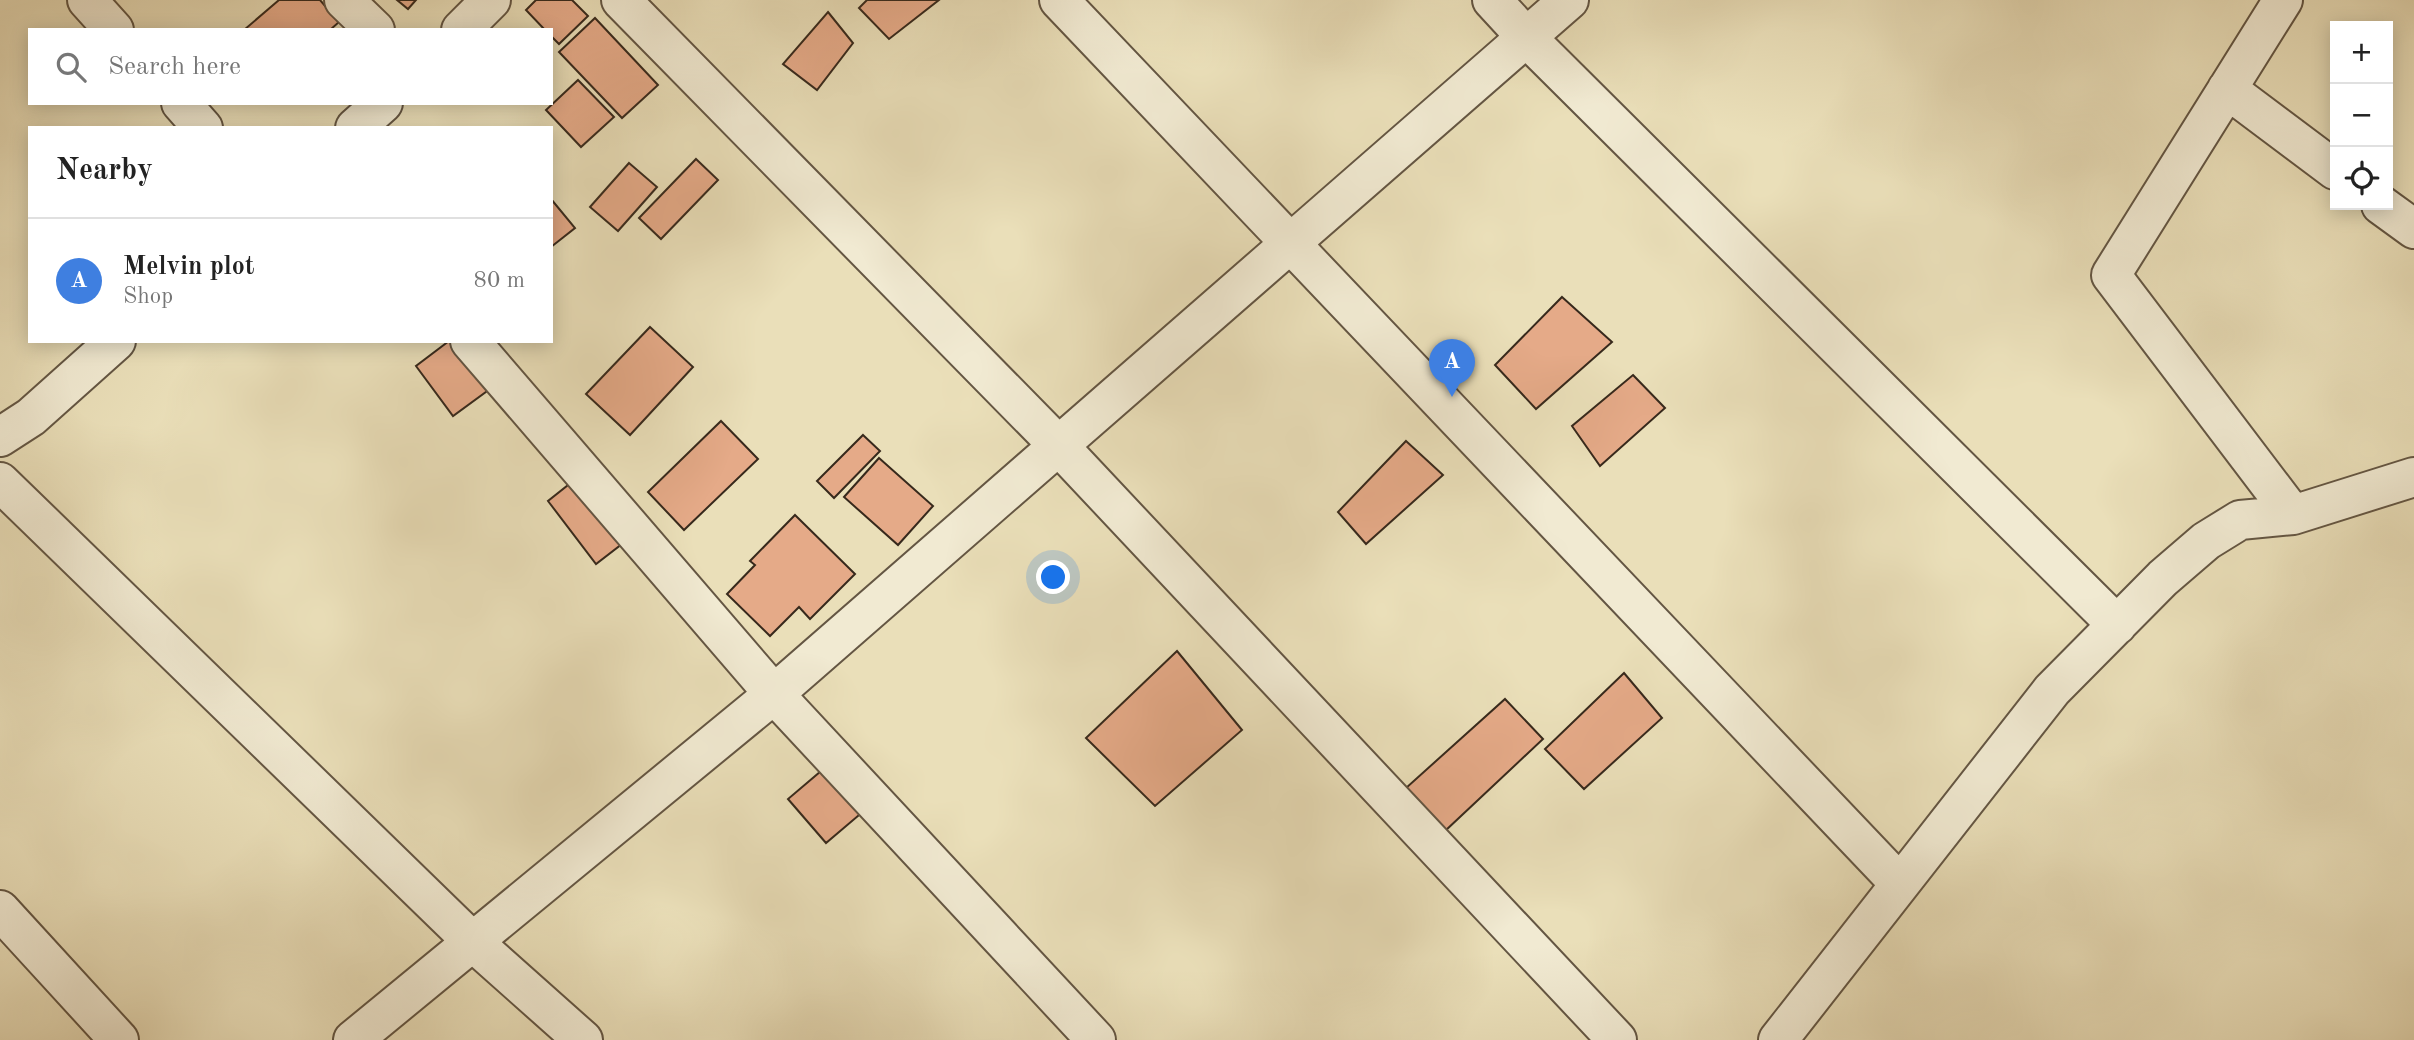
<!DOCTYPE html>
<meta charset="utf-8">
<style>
body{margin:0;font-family:"Old Standard TT",serif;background:#f2f2f2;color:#222}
.controls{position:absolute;right:21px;top:21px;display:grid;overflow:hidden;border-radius:0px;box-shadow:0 4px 18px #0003}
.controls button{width:63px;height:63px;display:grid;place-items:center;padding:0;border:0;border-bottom:2px solid #e0e0e0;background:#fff;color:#222;font:35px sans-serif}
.you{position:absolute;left:1054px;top:578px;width:24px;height:24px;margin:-18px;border:5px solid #fff;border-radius:50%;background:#1a73e8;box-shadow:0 0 0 10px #1a73e833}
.badge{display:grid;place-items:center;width:46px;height:46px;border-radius:50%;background:#111827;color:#fff;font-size:23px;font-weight:700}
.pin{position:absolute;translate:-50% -58px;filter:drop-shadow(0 2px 4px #0008)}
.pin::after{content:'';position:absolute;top:37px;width:24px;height:21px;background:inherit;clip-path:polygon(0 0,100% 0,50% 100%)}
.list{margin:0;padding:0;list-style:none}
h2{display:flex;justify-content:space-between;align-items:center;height:91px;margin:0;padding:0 28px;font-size:30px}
h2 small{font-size:23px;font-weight:400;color:#767676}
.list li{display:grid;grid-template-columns:46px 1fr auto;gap:21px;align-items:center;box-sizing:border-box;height:126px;padding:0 28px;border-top:2px solid #e0e0e0}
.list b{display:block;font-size:26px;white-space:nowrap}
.list p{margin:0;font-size:23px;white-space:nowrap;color:#767676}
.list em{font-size:23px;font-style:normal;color:#767676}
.icon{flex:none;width:38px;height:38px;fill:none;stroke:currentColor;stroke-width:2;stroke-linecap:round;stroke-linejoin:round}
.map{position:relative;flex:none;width:2414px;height:1040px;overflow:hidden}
.search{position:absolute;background:#fff;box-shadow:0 4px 18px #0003;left:28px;top:28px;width:525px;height:77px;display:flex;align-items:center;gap:18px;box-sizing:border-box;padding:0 24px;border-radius:0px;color:#767676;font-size:26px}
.panel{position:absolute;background:#fff;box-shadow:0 4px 18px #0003;left:28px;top:126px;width:525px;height:217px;border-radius:0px}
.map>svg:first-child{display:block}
</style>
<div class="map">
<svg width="2414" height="1040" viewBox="0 0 2414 1040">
<rect width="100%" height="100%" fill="#eadfb9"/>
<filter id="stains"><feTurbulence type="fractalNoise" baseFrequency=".00286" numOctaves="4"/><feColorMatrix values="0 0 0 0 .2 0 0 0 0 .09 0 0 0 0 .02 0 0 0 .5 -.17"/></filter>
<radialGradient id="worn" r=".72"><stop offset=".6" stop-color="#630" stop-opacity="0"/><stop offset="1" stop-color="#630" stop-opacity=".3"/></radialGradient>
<path fill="#e5aa88" stroke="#37291c" stroke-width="2" d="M279 0H320L339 22 330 30H244Z
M397 0H416L408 9Z
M536 0H572L588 16 559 44 551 36V30H545L526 10Z
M867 0H939L889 39 859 8Z
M828 12 853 43 817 90 783 64Z
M595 18 658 85 622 118 559 52Z
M578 80 614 117 581 147 546 110Z
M696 159 718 180 661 239 639 218Z
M629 163 657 187 618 231 590 207Z
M551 199 575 228 551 247Z
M1562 297 1612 342 1536 409 1495 365Z
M650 327 693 367 630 435 586 394Z
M449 341H461L494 386 453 416 416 366Z
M1633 375 1665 408 1600 466 1572 426Z
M721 421 758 459 684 530 648 492Z
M863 435 880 451 834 498 817 481Z
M1406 441 1443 475 1366 544 1338 512Z
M879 458 933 506 898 545 844 497Z
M582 474 631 537 596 564 548 501Z
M795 515 855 574 810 619 799 607 770 636 727 594 755 565 750 561Z
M1177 651 1242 730 1155 806 1086 738Z
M1624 673 1662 718 1584 789 1545 749Z
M1505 699 1543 739 1445 831 1406 788Z
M827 766 865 810 826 843 788 799Z"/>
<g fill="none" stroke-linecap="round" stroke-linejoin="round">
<defs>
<path id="minor" d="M87 0 114 30
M344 0 375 30
M621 0 1058 445 1617 1040
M1059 0 1900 884
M1492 0 1527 38 2117 625
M2283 0 2111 275 2293 515
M461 30 491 0
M2227 89 2335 170
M181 103 203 128
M355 128 383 103
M2381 205 2414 229
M470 341 774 694 1096 1040
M0 437 31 417 116 341
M0 482 473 942 583 1040
M0 910 119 1040
M353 1040 774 694 1569 0
M1778 1040 2052 690 2163 578 2206 541 2240 520 2293 515 2414 477"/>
</defs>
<use href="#minor" stroke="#645643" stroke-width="42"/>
<use href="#minor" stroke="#f1ead2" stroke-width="38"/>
</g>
<rect width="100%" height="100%" filter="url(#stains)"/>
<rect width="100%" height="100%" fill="url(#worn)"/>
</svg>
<div class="controls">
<button>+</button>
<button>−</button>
<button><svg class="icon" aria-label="locate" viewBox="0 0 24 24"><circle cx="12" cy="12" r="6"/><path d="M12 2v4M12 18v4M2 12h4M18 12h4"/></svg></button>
</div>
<div class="you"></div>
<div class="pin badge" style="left:1452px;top:397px;background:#3f7fe0">A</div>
<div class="search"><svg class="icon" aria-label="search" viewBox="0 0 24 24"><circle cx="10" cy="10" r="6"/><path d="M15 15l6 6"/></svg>Search here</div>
<section class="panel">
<h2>Nearby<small></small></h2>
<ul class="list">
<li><span class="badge" style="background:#3f7fe0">A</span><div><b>Melvin plot</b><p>Shop</p></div><em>80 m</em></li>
</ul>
</section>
</div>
